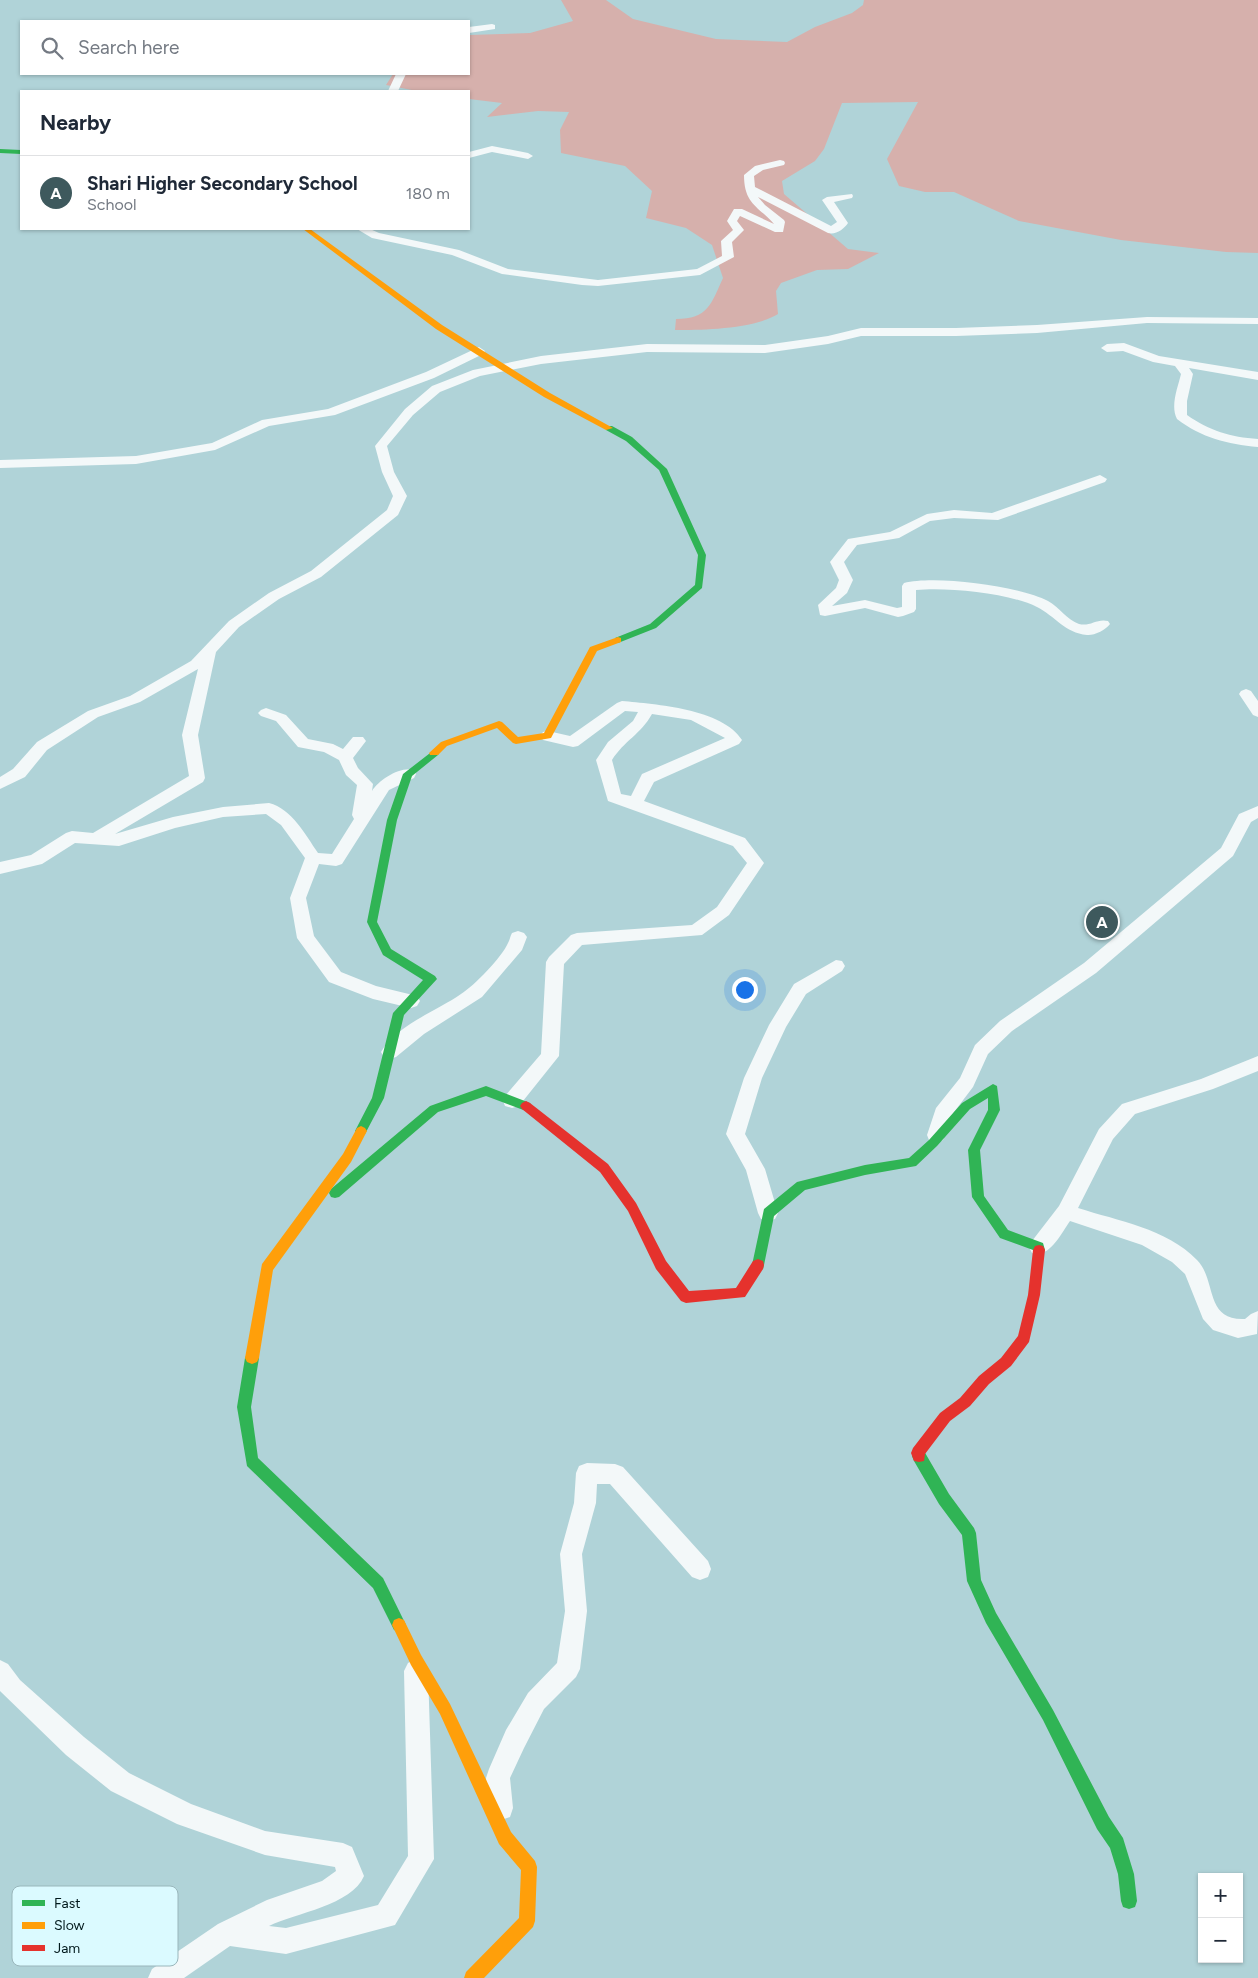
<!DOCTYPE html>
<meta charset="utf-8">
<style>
body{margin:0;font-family:Figtree,sans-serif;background:#f6f6f7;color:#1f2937}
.controls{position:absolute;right:15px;bottom:15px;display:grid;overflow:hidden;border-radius:0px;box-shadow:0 1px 4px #0004}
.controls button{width:45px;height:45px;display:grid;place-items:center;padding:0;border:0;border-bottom:1px solid #e0e1e3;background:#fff;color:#1f2937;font:25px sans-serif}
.you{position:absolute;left:744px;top:989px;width:18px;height:18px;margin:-12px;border:4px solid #fff;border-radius:50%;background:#1a73e8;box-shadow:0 0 0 8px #1a73e833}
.badge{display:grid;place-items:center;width:32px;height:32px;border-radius:50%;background:#3e595d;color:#fff;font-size:16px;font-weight:700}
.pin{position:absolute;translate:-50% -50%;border:2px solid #fff;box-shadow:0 1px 5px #0006}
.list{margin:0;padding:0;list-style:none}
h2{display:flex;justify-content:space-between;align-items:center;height:65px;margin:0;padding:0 20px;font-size:21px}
h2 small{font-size:16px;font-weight:400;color:#747a83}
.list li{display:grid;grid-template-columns:32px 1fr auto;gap:15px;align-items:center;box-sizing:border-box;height:75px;padding:0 20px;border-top:1px solid #e0e1e3}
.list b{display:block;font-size:19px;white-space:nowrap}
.list p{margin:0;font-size:16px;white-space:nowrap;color:#747a83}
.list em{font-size:16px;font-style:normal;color:#747a83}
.icon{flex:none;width:28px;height:28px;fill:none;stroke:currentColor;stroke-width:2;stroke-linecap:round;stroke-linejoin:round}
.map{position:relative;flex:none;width:1258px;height:1978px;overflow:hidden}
.search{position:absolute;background:#fff;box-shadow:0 1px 4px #0004;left:20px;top:20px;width:450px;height:55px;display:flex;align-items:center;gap:12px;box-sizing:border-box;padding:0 18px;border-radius:0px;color:#747a83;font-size:19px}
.panel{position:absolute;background:#fff;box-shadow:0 1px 4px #0004;left:20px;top:90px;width:450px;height:140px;border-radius:0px}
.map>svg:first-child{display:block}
</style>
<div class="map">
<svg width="1258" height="1978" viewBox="0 0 1258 1978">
<rect width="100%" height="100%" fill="#b0d3d8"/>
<path fill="#d6b0ac" d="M561 0H606L633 19 716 39 787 42 815 27 852 13 863 5 864 0H1258V253L1226 252 1121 240 1019 221 954 192H925L899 186 887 159 918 102 842 103 824 149 815 161 782 181 784 194 848 249 879 253 848 269 817 270 781 283 776 291 778 314C754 329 703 330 675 330L676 319C708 319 711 304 723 278L712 245 686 228 646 218 652 191 625 166 561 153 560 130 569 112 538 111 487 117 502 103 469 99V91H417L386 85 393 74H469V35L530 33 573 21Z"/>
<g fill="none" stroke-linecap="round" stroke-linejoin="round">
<path fill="#f3f8f9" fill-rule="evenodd" d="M492 24 495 25V29L469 33V27Z
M396 74H406L398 91H388Z
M492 146 528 153 533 156 528 159 492 152 469 158V152Z
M780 160 784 161 785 163 784 165 763 170 754 176 755 187 831 226 837 222 822 200 827 197 852 194 853 196 852 198 834 202 848 223C844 229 836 235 828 233L758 197 765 205 784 220 785 222 783 232H775L740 216 737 221 744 230 732 242 734 257 700 275 598 286 582 285 502 274 452 255 372 238 357 229H370L379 233 459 250 508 269 598 280 697 269 722 256 721 241 733 230 727 221 734 209H742L774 224C758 206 744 204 744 175L755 166Z
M1147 317 1258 318V324L1147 323 1037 333 956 336H861L828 344 765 353 647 352 541 364 480 376 440 392 413 415 387 446 394 472 407 496 398 515 321 577 279 599 239 627 216 652 198 735 205 778 203 782 115 834 173 817 223 807 269 803C292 809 305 834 318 853L332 854 354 819 352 815 357 785 346 775 339 760 324 752 298 747 276 721 261 716 258 713 261 710 266 708 286 715 308 739 333 744 343 749 353 737H363L366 741 353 758 358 768 373 784 372 791C379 780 400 766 414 770L416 774 414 778 389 790 342 864 336 866 319 864 306 898 314 936 341 972 376 986 417 996 420 1001 417 1006 411 1008 373 999 329 982 297 938 290 898 305 858 281 825 266 814 223 817 175 828 119 846 75 843 42 864 0 874V862L31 855 66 833 72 831 93 833 189 776 182 735 198 669 140 702 98 717 47 750 25 777 0 789V777L13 769 37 742 88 711 130 696 191 661 229 621 269 593 311 571 387 510 393 496 382 472 375 446 405 409 432 386 473 370 541 356 647 344 765 345 828 336 861 328H956L1037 325Z
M1124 343 1159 356 1258 372V380L1189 368 1193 374 1187 401V415C1210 431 1230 437 1258 439V447C1227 444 1202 438 1177 419 1170 406 1178 387 1181 374L1175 366 1153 362 1123 351 1107 352 1101 348 1107 344Z
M479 347 485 351 483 354 434 378 335 415 269 426 215 450 136 464 0 468V460L136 456 212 443 262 420 328 409 426 372Z
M1100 475 1107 479 1105 482 998 520 954 518 930 521 899 538 857 545 844 562 853 580 847 593 832 606 865 600 897 608 902 607V586L904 583C936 575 1019 586 1048 601 1059 607 1067 620 1079 624 1090 627 1097 618 1108 621L1110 624C1106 630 1093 636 1087 635 1065 633 1055 616 1037 607 1009 593 948 587 916 590V609L914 612 903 616 898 617 865 608 825 616 820 615 818 605 836 588 839 580 830 562 848 539 890 532 927 514 954 510 992 513Z
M1246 689 1251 691 1258 701V717L1253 715 1239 694 1241 691Z
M622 701C655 704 723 709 742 740L739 744 654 782 644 801 745 838 764 863 729 915 702 935 582 945 564 964 559 1056 519 1106 512 1108 505 1106 503 1101 505 1096 541 1054 546 962 549 957 571 935 577 933 692 925 717 907 747 863 733 846 608 801 596 760 608 742 633 721 638 712 625 711 578 746 573 747 543 740 540 736 543 732 548 731 570 736 617 703ZM652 714 691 720 725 738 642 774 631 796 621 794 612 760C624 741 641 734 652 714Z
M1258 806V818L1251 822 1233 856 1096 973 1012 1031 988 1054 973 1087 951 1116 943 1140 936 1143 929 1140 927 1135 936 1108 960 1078 975 1045 1000 1021 1084 963 1221 848 1239 814Z
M518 931 524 933 527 937 522 950 482 997 424 1034 396 1057 390 1059 384 1057 381 1052C395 1026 437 1011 461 994 474 986 502 957 508 943 510 940 510 936 512 933Z
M836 960 842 961 845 966 842 971 806 994 786 1027 762 1078 745 1134 765 1169 778 1213 775 1219 768 1221 761 1219 758 1213 746 1170 726 1134 744 1078 769 1025 794 984Z
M1258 1056V1071L1213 1089 1135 1114 1113 1139 1078 1208C1118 1221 1166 1228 1197 1260 1217 1280 1204 1321 1245 1319L1251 1314 1258 1311 1257 1334 1238 1338 1213 1330 1203 1319 1185 1274 1172 1262 1142 1245 1070 1221C1061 1234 1049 1259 1032 1253L1029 1247 1032 1241 1059 1206 1099 1129 1122 1104 1201 1079Z
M587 1463 615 1464 623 1467 708 1561 711 1569 708 1577 700 1580 692 1577 610 1484H597L596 1503 582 1554 587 1611 580 1669 576 1677 544 1709 524 1748 510 1778 513 1808 510 1817 501 1820 492 1817 489 1808 486 1778 489 1769 506 1730 528 1693 557 1663 565 1611 560 1554 574 1503 576 1473 579 1466Z
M416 1659 424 1663 428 1671 434 1859 395 1925 286 1954 230 1946 184 1978H148L152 1969 218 1924 267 1900 322 1881 336 1871 335 1867 265 1855 177 1824 111 1791 66 1755 0 1691V1660L8 1664 20 1680 84 1737 129 1773 191 1804 265 1831 343 1843 352 1847 364 1876C352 1905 296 1913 269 1926L286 1928 378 1905 408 1856 404 1671 408 1663Z"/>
<path fill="#30b455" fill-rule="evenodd" d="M0 149 21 150V154L0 153Z
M606 426H612L632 437 667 469 706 555 702 588 656 628 618 643 615 642V638L650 624 695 585 698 555 659 470 626 441 606 430Z
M434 750 439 753 438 755 412 776 397 820 377 922 391 949 435 976 437 979 404 1015 384 1098 365 1134 361 1136 357 1134 355 1131 372 1098 393 1013 423 980 383 955 367 922 387 820 403 774Z
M993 1084 997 1086 1000 1110 980 1150 984 1196 1008 1230 1043 1243 1045 1250 1043 1254 1039 1255 1035 1254 1033 1250 1000 1238 972 1197 968 1150 988 1110V1098L970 1109 937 1146 916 1166 865 1175 805 1190 774 1216 764 1265 763 1269 758 1271 753 1269 752 1265 764 1209 797 1182 865 1165 909 1158 929 1140 962 1103Z
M486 1086 530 1103 532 1106 530 1109 526 1111 486 1096 438 1112 339 1197 335 1198 331 1197 329 1193 331 1189 430 1106Z
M252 1352 257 1354 259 1358 251 1407 258 1458 383 1578 406 1625 404 1630 399 1632 394 1630 373 1588 247 1466 237 1407 245 1358 247 1354Z
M919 1450 924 1451 949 1494 974 1528 976 1533 981 1580 996 1613 1053 1710 1109 1817 1123 1838 1134 1874 1137 1901 1135 1907 1129 1909 1123 1907 1121 1901 1118 1874 1110 1848 1097 1829 1043 1720 986 1623 967 1581 962 1535 939 1504 914 1461 912 1456 914 1451Z"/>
<path fill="#ff9f0a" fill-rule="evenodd" d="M303 229H310L442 325 550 393 613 428 606 430 544 397 436 329Z
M618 637 621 638V642L597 651 551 738 516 744 513 743 497 728 447 746 438 755H430L429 753 441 742 499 721 502 722 518 737 544 733 590 647Z
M361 1126 365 1128 367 1131 351 1162 273 1270 259 1358 257 1362 252 1364 247 1362 245 1358 262 1264 343 1154 357 1128Z
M399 1618 404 1620 421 1655 450 1704 511 1832 535 1861 537 1867 535 1921 533 1927 484 1978H464L466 1972 519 1918 521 1870 499 1844 440 1714 411 1665 392 1625 394 1620Z"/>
<path fill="#e5322d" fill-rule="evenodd" d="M526 1101 530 1103 608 1164 636 1203 666 1261 689 1291 736 1288 753 1261 758 1259 763 1261 764 1265 763 1269 745 1297 686 1303 681 1301 656 1269 628 1211 600 1172 522 1109 520 1106 522 1103Z
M1039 1245 1043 1246 1045 1250 1040 1295 1029 1342 1011 1366 989 1384 970 1406 950 1421 925 1454 924 1461 919 1462 914 1461 911 1453 913 1448 940 1413 960 1398 979 1376 1001 1358 1018 1336 1028 1295 1033 1250 1035 1246Z"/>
</g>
<rect x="12" y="1886" width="166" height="80" rx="8" fill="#dbfaff" stroke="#99b6bb" stroke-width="1"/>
<rect x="22" y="1900" width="23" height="6" fill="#30b455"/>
<rect x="22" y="1922" width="23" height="7" fill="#ff9f0a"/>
<rect x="22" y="1945" width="23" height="6" fill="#e5322d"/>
<g font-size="14" fill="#00181b">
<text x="54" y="1908">Fast</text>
<text x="54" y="1930">Slow</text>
<text x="54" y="1953">Jam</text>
</g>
</svg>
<div class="controls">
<button>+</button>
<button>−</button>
</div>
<div class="you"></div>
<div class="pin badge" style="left:1102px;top:922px">A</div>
<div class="search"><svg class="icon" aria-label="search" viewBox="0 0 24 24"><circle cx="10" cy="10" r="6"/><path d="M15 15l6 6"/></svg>Search here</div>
<section class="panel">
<h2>Nearby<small></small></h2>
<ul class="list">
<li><span class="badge">A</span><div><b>Shari Higher Secondary School</b><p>School</p></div><em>180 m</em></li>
</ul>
</section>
</div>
